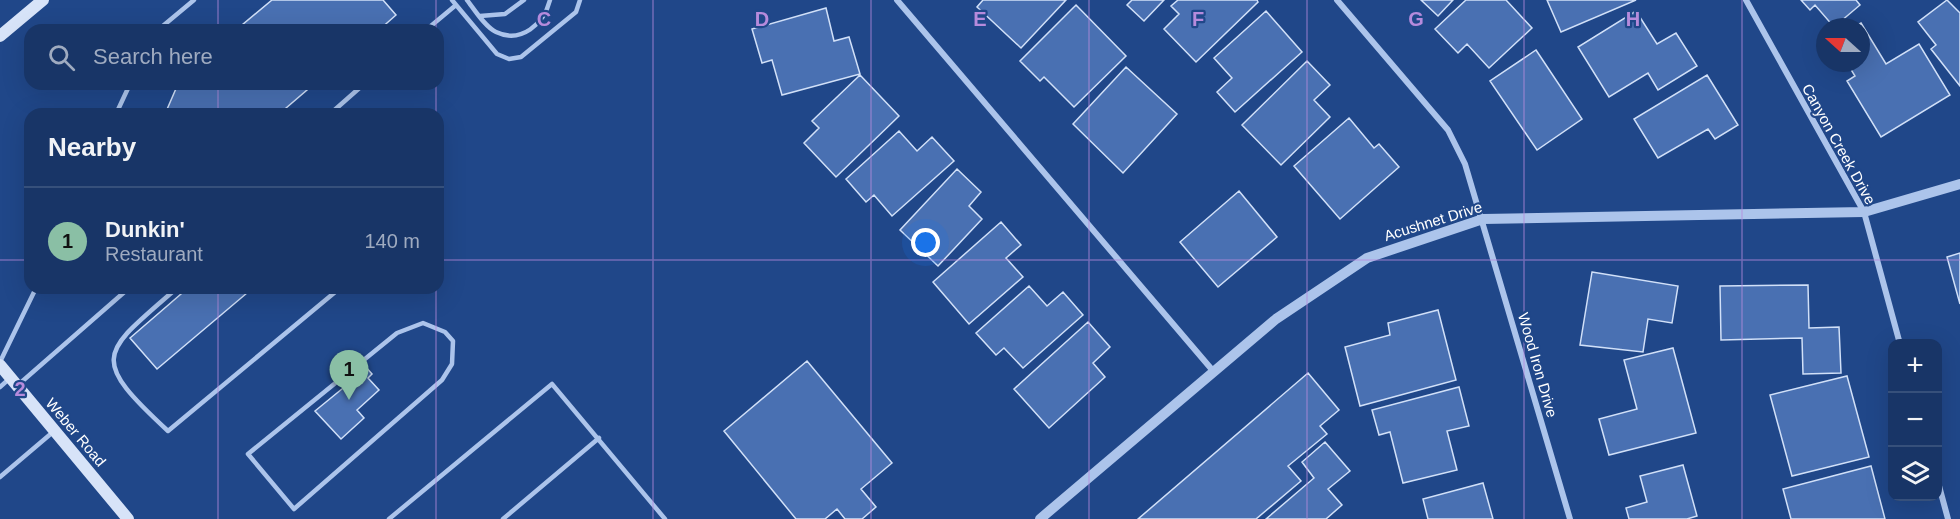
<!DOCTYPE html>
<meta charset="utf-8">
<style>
body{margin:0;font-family:Arial,sans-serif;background:#213d6d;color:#f1f3f6}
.controls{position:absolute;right:18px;bottom:18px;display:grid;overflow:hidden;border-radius:12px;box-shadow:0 6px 24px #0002}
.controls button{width:54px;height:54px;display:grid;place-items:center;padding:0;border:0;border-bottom:2px solid #36507b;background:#183567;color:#f1f3f6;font:30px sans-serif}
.compass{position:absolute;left:1816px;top:18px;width:54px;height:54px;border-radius:50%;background:#183567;box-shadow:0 6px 24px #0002;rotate:291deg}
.you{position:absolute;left:926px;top:243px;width:21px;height:21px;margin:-15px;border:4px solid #fff;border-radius:50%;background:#1a73e8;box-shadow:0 0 0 9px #1a73e833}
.badge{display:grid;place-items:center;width:39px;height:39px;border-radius:50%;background:#8abfa5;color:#111;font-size:20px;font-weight:700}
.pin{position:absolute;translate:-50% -50px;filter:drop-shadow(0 2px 3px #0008)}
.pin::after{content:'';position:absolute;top:32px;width:21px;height:18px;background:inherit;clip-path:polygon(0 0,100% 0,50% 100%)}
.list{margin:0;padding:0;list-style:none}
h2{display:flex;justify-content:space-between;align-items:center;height:78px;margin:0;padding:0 24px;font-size:26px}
h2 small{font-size:20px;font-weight:400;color:#9fabc0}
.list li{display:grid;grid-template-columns:39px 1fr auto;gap:18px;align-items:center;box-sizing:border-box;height:108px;padding:0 24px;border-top:2px solid #36507b}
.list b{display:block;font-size:22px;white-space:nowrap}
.list p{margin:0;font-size:20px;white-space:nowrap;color:#9fabc0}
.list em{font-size:20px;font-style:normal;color:#9fabc0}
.icon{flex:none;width:33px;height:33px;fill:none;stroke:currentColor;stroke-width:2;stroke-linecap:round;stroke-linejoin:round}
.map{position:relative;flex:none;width:1960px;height:519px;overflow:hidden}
.search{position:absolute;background:#183567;box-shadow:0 6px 24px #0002;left:24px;top:24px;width:420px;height:66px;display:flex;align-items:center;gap:15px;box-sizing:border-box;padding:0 21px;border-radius:18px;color:#9fabc0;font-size:22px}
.panel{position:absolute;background:#183567;box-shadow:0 6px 24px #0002;left:24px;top:108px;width:420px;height:186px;border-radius:18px}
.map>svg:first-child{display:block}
</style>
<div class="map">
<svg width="1960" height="519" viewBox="0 0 1960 519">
<rect width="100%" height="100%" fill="#204789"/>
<path fill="#4970b2" stroke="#d1e0f8" stroke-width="1.5" d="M272 0H383L396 15 379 30H236Z
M983 0H1066L1021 48 977 7Z
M1132 0H1164L1144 21 1127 5Z
M1178 0H1257L1258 2 1196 62 1164 29 1179 14 1171 6Z
M1421 0H1453L1438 16Z
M1466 0H1506L1532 28 1489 68 1467 44 1458 53 1435 29Z
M1547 0H1636L1561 32Z
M1801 0H1856L1860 5 1834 27 1815 5 1810 10Z
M1947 0 1960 13V86L1931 49 1936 45 1918 22Z
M1076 5 1126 56 1074 107 1044 77 1040 81 1020 61Z
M826 8 834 41 849 37 860 74 782 95 772 60 762 63 752 29Z
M1266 11 1302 52 1235 112 1217 92 1232 78 1214 58Z
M1636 11 1657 44 1676 33 1697 66 1658 90 1648 73 1609 97 1578 47Z
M1861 23 1886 64 1919 44 1950 95 1881 137 1847 81 1855 76 1847 63H1861V27H1854Z
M1536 50 1582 119 1537 150 1490 81Z
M1307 61 1330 85 1314 100 1330 117 1281 165 1242 125Z
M1126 67 1177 114 1123 173 1073 124Z
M860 75 899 116 836 177 804 143 819 128 812 121Z
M1707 75 1738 125 1715 139 1708 129 1658 158 1634 119Z
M178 84H314L279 114H165Z
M1349 118 1374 148 1379 144 1399 167 1340 219 1294 166Z
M899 131 917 151 932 137 954 161 892 216 874 195 866 202 846 179Z
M957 169 981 192 969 206 982 219 938 266 900 230Z
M1239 191 1277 237 1218 287 1180 242Z
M1001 222 1021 245 1006 258 1023 277 969 324 933 282Z
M1960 253V304L1947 257Z
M1592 272 1678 286 1672 323 1648 319 1643 352 1580 345Z
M1808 285 1809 328 1839 327 1841 373 1803 374 1802 338 1721 340 1720 286Z
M1029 286 1047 306 1063 292 1083 315 1023 368 1004 348 996 355 976 333Z
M188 288H243L247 293 157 369 130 338Z
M1438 310 1456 380 1360 406 1345 347 1390 335 1388 323Z
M1088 322 1110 347 1093 363 1105 377 1049 428 1014 389Z
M1673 348 1696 433 1609 455 1599 419 1637 409 1624 360Z
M807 361 892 463 861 489 876 507 862 519H845L837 509 825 519H796L724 431Z
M365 366 372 374 368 378 379 390 357 410 364 418 341 439 315 411 359 375 358 372Z
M1308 373 1339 410 1320 426 1327 434 1288 466 1301 481 1256 519H1138Z
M1847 376 1869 457 1792 476 1770 395Z
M1459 387 1469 426 1447 431 1457 470 1403 483 1390 432 1379 435 1372 410Z
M1325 442 1350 471 1328 489 1342 505 1326 519H1266L1314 478 1302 462Z
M1683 465 1697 516 1687 519H1629L1626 508 1647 502 1640 476Z
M1871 466 1885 519H1791L1783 489Z
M1483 483 1493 519H1428L1423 499Z"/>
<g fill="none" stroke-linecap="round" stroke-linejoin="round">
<path stroke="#acc4eb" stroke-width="4.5" d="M452 0 497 54 509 59 521 57 576 12 580 0
M467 0C474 9 485 27 496 32 521 44 544 24 550 0
M480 16 505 14 524 0
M158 30 194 0
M426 30 456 5
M116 114 130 84
M330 114 364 84
M177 288C101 354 88 357 168 431L340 288
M423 323 445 332 453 341 452 364 442 380 294 509 248 454 397 333Z
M0 362 36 288
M18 385 129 288
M0 387 9 379
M0 477 53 432
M389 519 552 384 665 519
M503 519 599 438"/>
<path stroke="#acc4eb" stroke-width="6" d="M897 0 1214 372
M1337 0 1448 130 1465 164 1570 519
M1746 0 1864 212 1900 344
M1938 482 1948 519"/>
<path stroke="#acc4eb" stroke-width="10" d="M1040 519 1276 319 1367 258 1483 219 1864 212 1960 184"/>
<path stroke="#d7e3f8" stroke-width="12" d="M0 36 43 0
M0 365 128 519"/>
</g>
<path fill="none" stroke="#b68bdc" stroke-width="1.5" stroke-opacity="0.55" d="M218 0V30M436 0V30M653 0V519M871 0V519M1089 0V519M1307 0V519M1524 0V519M1742 0V519M218 84V114M436 84V114M0 260H30M438 260H1960M218 288V519M436 288V519"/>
<g text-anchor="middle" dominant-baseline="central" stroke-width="4.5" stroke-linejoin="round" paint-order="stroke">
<g font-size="15" fill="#fff" stroke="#204789">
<text transform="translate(1839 144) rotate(61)">Canyon Creek Drive</text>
<text transform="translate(1433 221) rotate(-17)">Acushnet Drive</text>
<text transform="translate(1538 365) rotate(74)">Wood Iron Drive</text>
<text transform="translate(76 432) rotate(50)">Weber Road</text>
</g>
</g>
<g font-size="20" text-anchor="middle" font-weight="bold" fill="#b68bdc" stroke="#204789" stroke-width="4.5" stroke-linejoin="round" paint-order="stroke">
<text x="544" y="26">C</text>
<text x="762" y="26">D</text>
<text x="980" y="26">E</text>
<text x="1198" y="26">F</text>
<text x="1416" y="26">G</text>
<text x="1633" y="26">H</text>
<text x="20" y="396">2</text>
</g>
</svg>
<div class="controls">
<button>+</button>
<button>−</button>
<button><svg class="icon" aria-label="layers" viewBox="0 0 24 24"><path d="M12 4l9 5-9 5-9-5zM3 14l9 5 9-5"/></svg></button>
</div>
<svg class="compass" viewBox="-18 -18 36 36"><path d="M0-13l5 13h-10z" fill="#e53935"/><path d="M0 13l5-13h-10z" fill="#9fabc0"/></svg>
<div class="you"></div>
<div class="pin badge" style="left:349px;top:400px">1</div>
<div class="search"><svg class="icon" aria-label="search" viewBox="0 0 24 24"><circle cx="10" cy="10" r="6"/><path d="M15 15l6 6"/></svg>Search here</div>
<section class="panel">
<h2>Nearby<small></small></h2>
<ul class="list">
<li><span class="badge">1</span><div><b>Dunkin'</b><p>Restaurant</p></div><em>140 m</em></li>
</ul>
</section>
</div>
